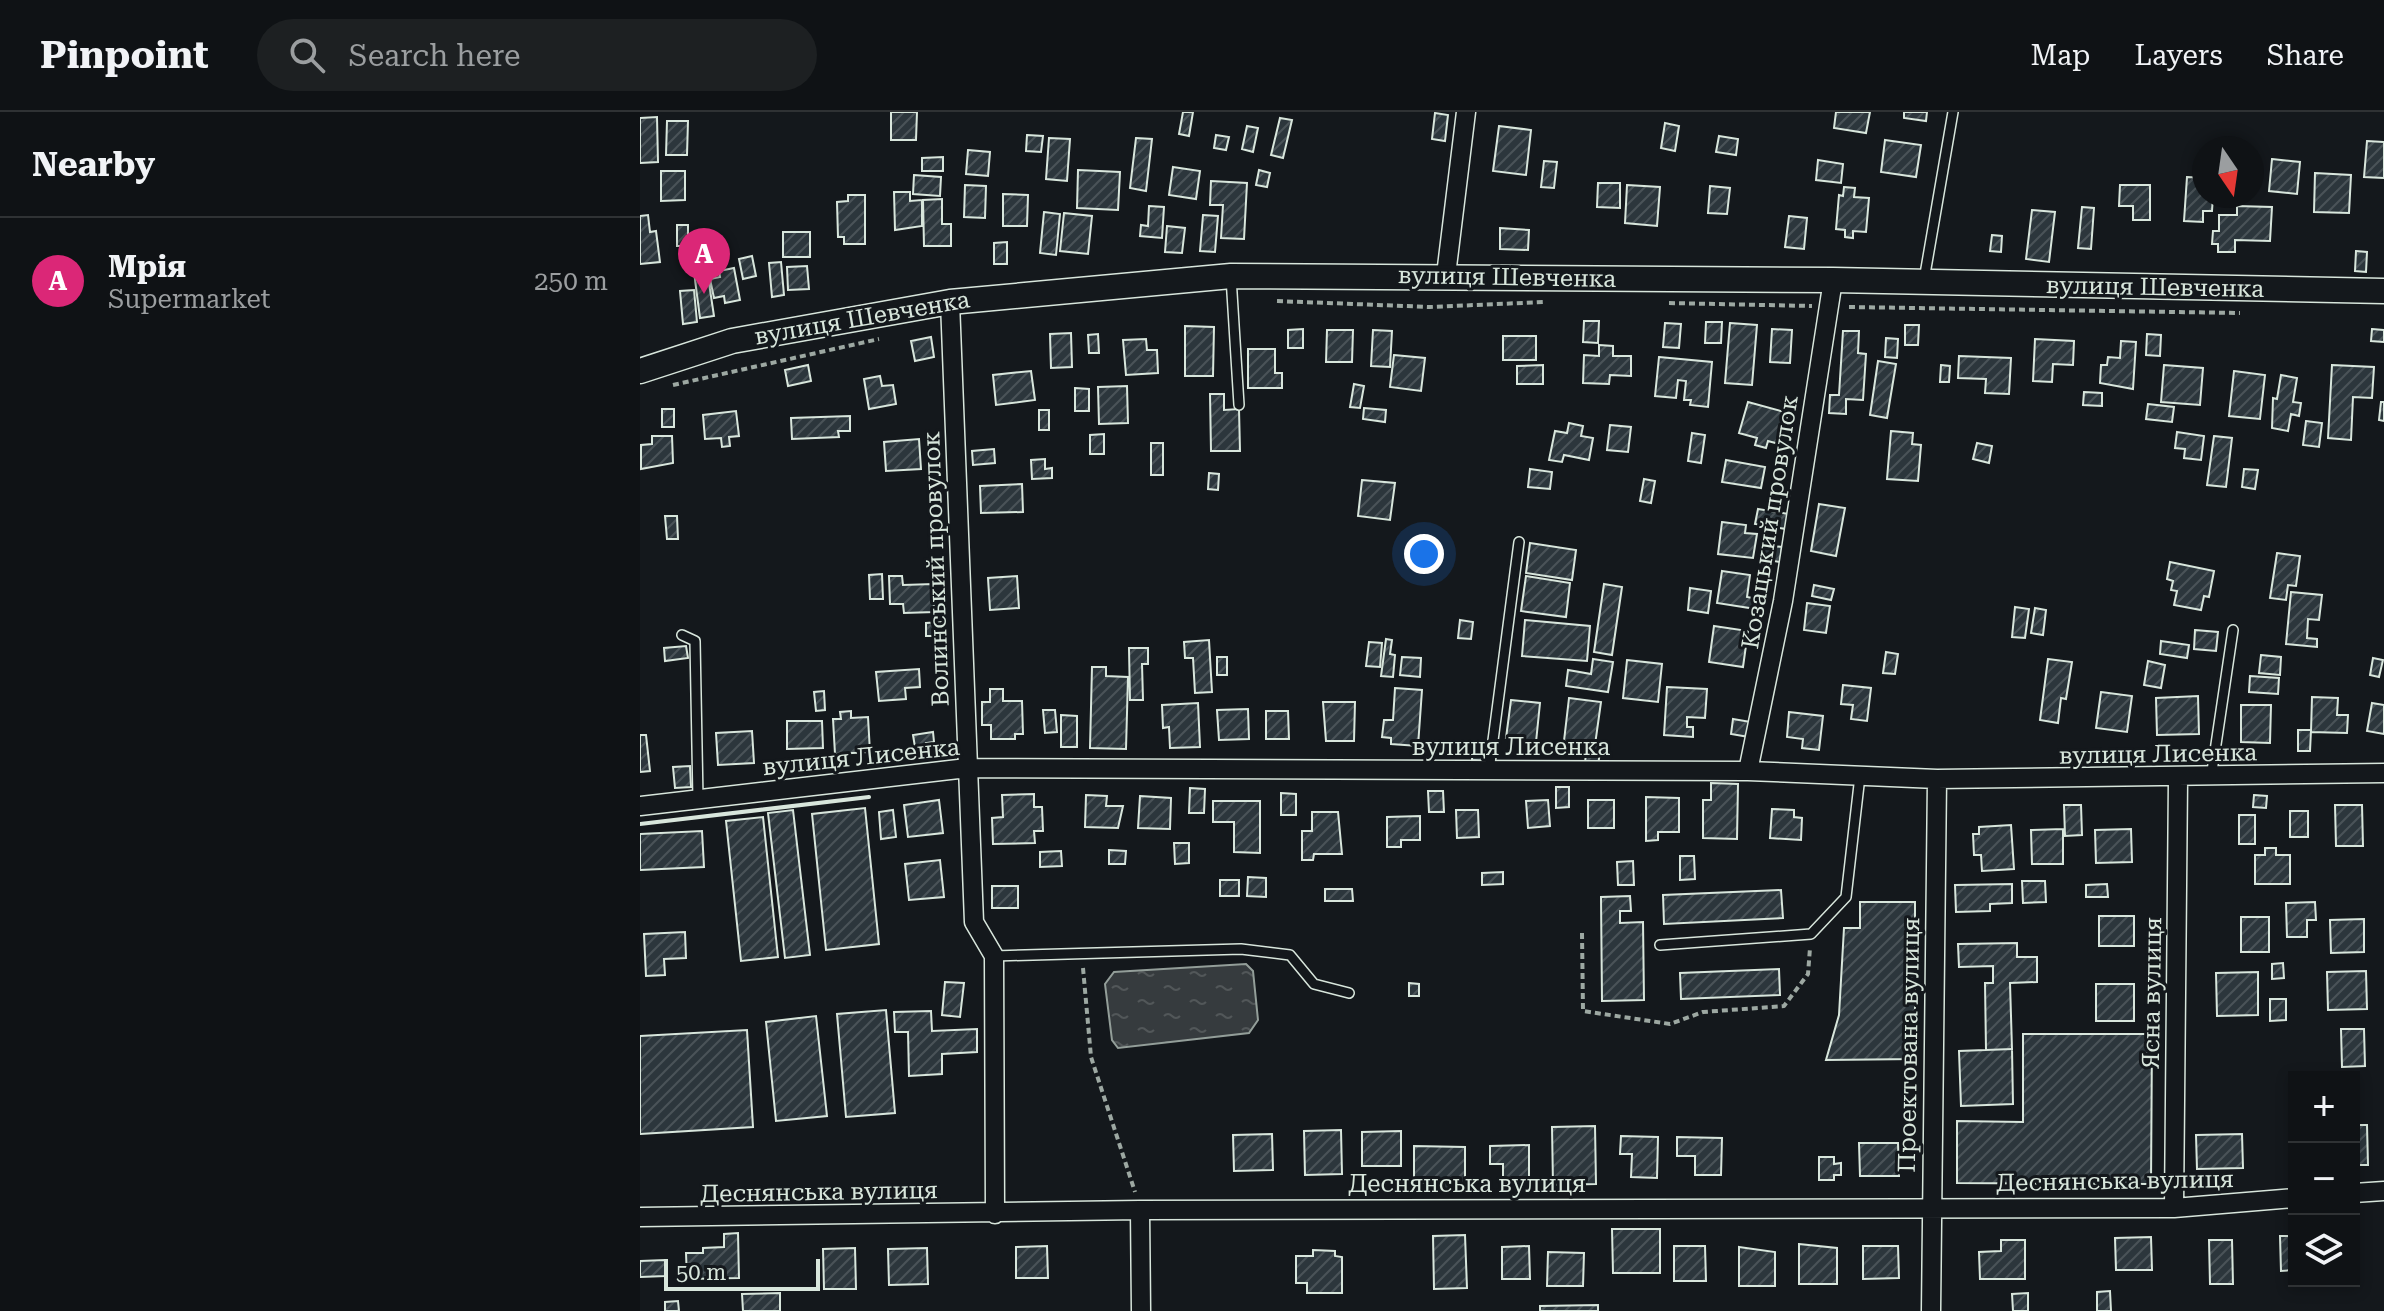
<!DOCTYPE html>
<meta charset="utf-8">
<style>
body{margin:0;font-family:"Roboto Serif",serif;background:#1d2022;color:#f1f3f6}
.controls{position:absolute;right:24px;bottom:24px;display:grid;overflow:hidden;border-radius:0px;box-shadow:0 4px 12px #0003}
.controls button{width:72px;height:72px;display:grid;place-items:center;padding:0;border:0;border-bottom:2px solid #2f3234;background:#0f1215;color:#f1f3f6;font:40px sans-serif}
.compass{position:absolute;left:1552px;top:24px;width:72px;height:72px;border-radius:50%;background:#0f1215;box-shadow:0 4px 12px #0003;rotate:167deg}
.scale{position:absolute;left:24px;bottom:20px;width:156px;box-sizing:border-box;padding-left:8px;border:4px solid #d8e6dc;border-top:0;font-size:22px;line-height:28px;white-space:nowrap;color:#d8e6dc;-webkit-text-stroke:6px #14181c;paint-order:stroke}
.you{position:absolute;left:784px;top:442px;width:28px;height:28px;margin:-20px;border:6px solid #fff;border-radius:50%;background:#1a73e8;box-shadow:0 0 0 12px #1a73e833}
.badge{display:grid;place-items:center;width:52px;height:52px;border-radius:50%;background:#db2777;color:#fff;font-size:26px;font-weight:700}
.pin{position:absolute;translate:-50% -66px;filter:drop-shadow(0 2px 4px #0008)}
.pin::after{content:'';position:absolute;top:42px;width:28px;height:24px;background:inherit;clip-path:polygon(0 0,100% 0,50% 100%)}
.list{margin:0;padding:0;list-style:none}
h2{display:flex;justify-content:space-between;align-items:center;height:104px;margin:0;padding:0 32px;font-size:34px}
h2 small{font-size:26px;font-weight:400;color:#9b9ea0}
.list li{display:grid;grid-template-columns:52px 1fr auto;gap:24px;align-items:center;box-sizing:border-box;height:128px;padding:0 32px;border-top:2px solid #2f3234}
.list b{display:block;font-size:30px;white-space:nowrap}
.list p{margin:0;font-size:26px;white-space:nowrap;color:#9b9ea0}
.list em{font-size:26px;font-style:normal;color:#9b9ea0}
.icon{flex:none;width:44px;height:44px;fill:none;stroke:currentColor;stroke-width:2;stroke-linecap:round;stroke-linejoin:round}
.map{position:relative;flex:none;width:1744px;height:1199px;overflow:hidden}
header{display:flex;align-items:center;gap:48px;box-sizing:border-box;height:112px;padding:0 40px;background:#0f1215;border-bottom:2px solid #2f3234}
header strong{font-size:38px}
nav{display:flex;gap:44px;margin-inline-start:auto;font-size:28px}
.search{width:560px;height:72px;background:#1d2022;display:flex;align-items:center;gap:20px;box-sizing:border-box;padding:0 28px;border-radius:44px;color:#9b9ea0;font-size:30px}
main{display:flex}
aside{flex:1;background:#0f1215}
.map>svg:first-child{display:block}
</style>
<header>
<strong>Pinpoint</strong>
<div class="search"><svg class="icon" aria-label="search" viewBox="0 0 24 24"><circle cx="10" cy="10" r="6"/><path d="M15 15l6 6"/></svg>Search here</div>
<nav><a>Map</a><a>Layers</a><a>Share</a></nav>
</header>
<main>
<aside>
<h2>Nearby<small></small></h2>
<ul class="list">
<li><span class="badge">A</span><div><b>Мрія</b><p>Supermarket</p></div><em>250 m</em></li>
</ul>
</aside>
<div class="map">
<svg width="1744" height="1199" viewBox="0 0 1744 1199">
<defs>
<pattern id="water-ripples" width="26" height="14" patternUnits="userSpaceOnUse" patternTransform="scale(2)"><rect width="26" height="14" fill="#363b3e"/><path d="M2 4q2-2 4 0t4 0M15 11q2-2 4 0t4 0" fill="none" stroke="#525759"/></pattern>
<pattern id="building-hatch" width="6" height="6" patternUnits="userSpaceOnUse" patternTransform="scale(2)"><rect width="6" height="6" fill="#2c363c"/><path d="M-1 1l2-2M0 6l6-6M5 7l2-2" fill="none" stroke="#4a5358"/></pattern>
</defs>
<rect width="100%" height="100%" fill="#14181c"/>
<path fill="url(#water-ripples)" stroke="#939e99" stroke-width="2" d="M606 852 613 859 618 908 609 921 478 936 472 928 465 872 474 860Z"/>
<path fill="url(#building-hatch)" stroke="#d8e6dc" stroke-width="2" d="M251 0H277L276 28H251Z
M543 0H553L549 24 539 22Z
M1196 0H1230L1226 21 1194 16Z
M1264 0H1287L1286 9 1264 6Z
M795 1 808 3 805 29 792 27Z
M17 5 18 50 0 51V6Z
M640 6 652 8 643 46 631 43Z
M27 9H48L47 43H26Z
M1025 11 1039 14 1035 39 1021 36Z
M607 14 618 16 613 40 602 37Z
M859 14 891 18 886 63 853 59Z
M387 23 403 24 401 40 386 39Z
M576 23 589 25 586 38 574 36Z
M1079 24 1098 27 1096 43 1076 40Z
M409 26 430 27 427 69 406 67Z
M496 26 512 27 506 79 490 76Z
M1245 28 1281 33 1276 65 1241 60Z
M1727 29 1744 30V66L1724 65Z
M328 38 350 40 348 64 326 62Z
M303 45V59H282V46Z
M1632 47 1660 50 1657 82 1629 79Z
M1178 48 1203 52 1201 71 1176 68Z
M904 49 917 50 914 76 901 75Z
M533 55 560 59 556 87 529 83Z
M438 58 480 60 478 98 437 96Z
M619 58 630 61 627 75 616 73Z
M21 59H45V88L21 89Z
M1675 61 1711 63 1709 101 1674 100Z
M274 63 301 65 300 84 273 82Z
M1547 65 1564 66V84H1573L1572 99H1563V110L1544 109Z
M571 69 607 71 604 127 581 126 583 93H570Z
M958 71H980V96L957 95Z
M325 73 346 74 345 106 324 105Z
M987 73 1020 75 1017 114 985 111Z
M1480 73H1510V108H1493V94H1479Z
M1070 74 1090 76 1087 102 1068 101Z
M1204 75 1215 76 1214 85 1229 86 1226 120 1213 119V126L1205 125V118L1196 117 1199 83 1203 84Z
M254 80H270V89L282 88V114L255 118Z
M363 82 388 83 387 114H363Z
M208 83H225V132H204V125H198L197 90 208 89Z
M302 87V112H311V134H284L283 88Z
M509 94 524 95 522 126 500 124 501 113 508 114Z
M1597 94 1632 95 1630 129 1595 128V140H1578V132H1572L1573 119H1579V103H1597Z
M1442 95 1454 96 1451 137 1438 136Z
M1392 98 1415 100 1409 150 1386 147Z
M404 100 420 102 416 143 400 141Z
M424 101 452 104 448 142 420 139Z
M8 103 10 120 16 119 20 150 0 152V104Z
M563 103 578 104 575 140 560 139Z
M1149 104 1167 106 1164 137 1145 135Z
M37 113H48V134H37Z
M527 114 545 116 542 141 525 140Z
M860 116 889 118 888 138 860 137Z
M143 120H170V145H143Z
M1352 123 1362 124 1361 140 1350 139Z
M367 130V152H354V131Z
M1716 139 1727 140 1726 160 1715 159Z
M70 144 72 157 67 158 74 204 60 206 54 160 62 159 60 146Z
M112 144 116 164 103 167 99 147Z
M141 150 144 183 132 185 129 151Z
M167 154 169 177 148 178 147 155Z
M94 156 100 188 85 191 84 184 74 186 70 167 80 165 79 159Z
M54 178 57 210 43 212 40 179Z
M944 209H959L958 231 943 230Z
M1066 210H1082L1081 231H1065Z
M1025 211 1041 212 1039 236 1023 235Z
M1090 211 1117 213 1112 273 1085 271Z
M1265 213H1279L1278 233H1265Z
M545 214 574 215 573 264H545Z
M663 217V236H648V218Z
M1132 217 1152 218 1150 251 1130 250Z
M1732 217 1744 218V230L1731 229Z
M687 218H713L712 250H686Z
M733 218 752 219 750 255 731 254Z
M1203 219H1219L1218 241 1226 242 1223 288 1206 287V302L1189 301 1190 283H1199Z
M431 221 432 255 411 256 410 222Z
M458 222 459 241H449L448 223Z
M1507 222 1521 223 1520 244 1506 243Z
M863 224H896V248H863Z
M291 225 294 245 275 249 271 229Z
M1246 226 1258 227 1257 246 1245 245Z
M506 227 507 238H517L518 261 486 263 483 228Z
M1395 227 1434 229 1433 253 1413 252 1412 270 1393 269Z
M1481 229 1496 230 1493 277 1460 271 1461 253H1467L1468 245 1480 246Z
M959 233 973 234V244H991V264L970 263 969 272 943 271 944 243 959 244Z
M608 237H635V261H642V276H608Z
M754 243 785 246 781 279 750 275Z
M1319 244 1371 246 1369 282 1345 281 1346 267 1318 266Z
M1019 245 1072 250 1068 295 1050 293 1051 288H1044L1046 269 1038 268 1036 286 1015 284Z
M1238 249 1256 252 1247 306 1230 303Z
M168 253 171 269 148 274 145 258Z
M903 253V272H877V254Z
M1301 253 1310 254 1309 270H1300Z
M1524 253 1563 256 1560 293 1521 290Z
M1692 253 1734 255 1732 286 1713 285 1711 328 1688 326Z
M391 259 395 288 356 293 353 263Z
M1594 259 1625 263 1620 307 1589 304Z
M1641 263 1657 266 1653 290 1661 291 1659 304 1651 302 1648 319 1632 316 1633 286 1637 287Z
M240 264 242 274 253 273 256 292 229 297 224 267Z
M714 272 724 274 720 296 710 295Z
M487 274 488 311 459 312 458 275Z
M435 276 449 277V299H435Z
M1444 280 1462 281V294L1443 293Z
M570 282H584V298L599 297 600 339H571Z
M1108 290 1148 301 1139 332 1128 329 1126 336 1115 333 1117 326 1099 321Z
M1741 290H1744V309L1739 308Z
M1508 292 1534 295 1532 310 1506 307Z
M724 296 746 298 745 310 723 307Z
M22 297H34V315H22Z
M399 298H409V318H399Z
M96 299 99 324 89 325 90 334 82 335 81 326 65 327 63 303Z
M210 304V319H198L199 325 152 327 151 306Z
M1666 309 1682 311 1679 335 1663 333Z
M929 311 943 314 941 324 953 326 949 348 924 343 922 350 909 348 915 319 927 321Z
M970 313 991 315 988 340 967 338Z
M1251 319 1273 321 1272 332 1281 333 1278 369 1247 367Z
M1537 320 1564 324 1561 348 1544 346 1545 337 1535 336Z
M1052 321 1065 323 1061 351 1048 349Z
M464 322V342H450V323Z
M12 324H32L33 351 1 357V333L12 332Z
M1574 324 1592 326 1586 375 1567 373Z
M279 327 281 357 246 359 244 330Z
M511 331H523V363H511Z
M1337 331 1352 334 1349 351 1333 347Z
M354 337 355 351 333 353 332 339Z
M405 347V357L412 356V366L392 367 391 348Z
M1086 348 1125 355 1121 376 1082 370Z
M890 357 912 360 910 377 888 375Z
M1604 357 1618 358 1615 377 1602 375Z
M569 361 579 362 578 378 568 377Z
M1004 367 1015 369 1011 391 1000 389Z
M722 368 755 371 750 408 718 404Z
M382 372 383 400 341 401 340 374Z
M1179 392 1205 396 1196 444 1171 439Z
M1118 397 1149 402 1146 417 1115 412Z
M25 404H37L38 427H27Z
M1082 410 1106 413 1105 421 1117 422 1113 446 1078 442Z
M890 431 936 438 932 468 886 461Z
M1123 433 1142 435 1140 450 1121 447Z
M1637 441 1660 444 1656 474 1648 473 1646 488 1630 486Z
M1530 450 1574 459 1569 485 1564 484 1561 498 1534 493 1537 479 1531 478 1533 469 1527 467Z
M1082 459 1110 463 1107 485 1118 487 1116 497 1077 491Z
M242 462 243 487H230L229 463Z
M249 464H262L263 473 293 472 294 500 264 501 263 492H250Z
M377 464 379 496 350 498 348 466Z
M886 464 930 471 926 505 881 499Z
M964 472 982 475 972 543 954 540Z
M1174 473 1194 477 1191 488 1172 484Z
M1050 476 1071 479 1068 501 1048 498Z
M1651 480 1682 483 1679 508 1668 507 1667 526 1677 527V535L1646 532Z
M1167 491 1190 494 1186 521 1164 518Z
M1375 495 1389 497 1385 526 1372 525Z
M1395 496 1406 498 1403 523 1391 521Z
M820 508 833 510 831 527 818 526Z
M885 508 950 514 947 549 882 544Z
M302 510 303 524H286V511Z
M1074 514 1108 519 1103 555 1069 550Z
M1555 518 1578 520 1576 539 1554 537Z
M746 527 752 528 750 542 755 543 753 565 741 564Z
M569 528 572 580 555 581 553 546H545L544 530Z
M1521 529 1549 533 1547 546 1520 542Z
M729 530 742 531 740 555 726 554Z
M46 534 48 546 25 549 24 536Z
M489 536H508V552H502L503 588H490Z
M1246 540 1258 542 1255 562 1243 561Z
M1621 543 1641 545 1640 563 1619 561Z
M577 545H587V563H577Z
M762 545 781 546 780 565 760 563Z
M1733 546 1743 548 1739 565 1730 563Z
M953 547 973 550 968 580 926 574 928 558 951 562Z
M1408 547 1432 550 1426 587 1421 586 1418 611 1400 608Z
M987 548 1022 552 1018 590 983 586Z
M1508 549 1525 553 1521 576 1504 573Z
M452 555H466V564L488 565 486 637 450 636Z
M279 557 280 575 265 576 266 587 239 589 236 560Z
M1610 564 1639 566 1638 582 1609 580Z
M1203 573 1231 576 1227 609 1211 607 1213 593 1201 592Z
M1027 575 1067 577 1065 606 1047 605V615H1053V625L1024 623Z
M755 576 782 578 778 634 751 632V626L742 625 744 608H753Z
M350 577H363V589H382L383 622H375V627H351V613H342V590H350Z
M184 579 185 598 176 599 174 580Z
M1461 580 1492 584 1487 620 1456 616Z
M1558 584 1559 622 1517 623 1516 586Z
M1672 585 1698 586 1697 603H1708L1707 621 1671 620Z
M929 586 961 590 955 633 924 629Z
M871 588 900 591 896 630 866 626Z
M683 590H715L714 629H686Z
M558 591 560 635 530 636 529 615 523 616 522 593Z
M1732 591 1744 593V622L1727 619Z
M1601 593H1631L1630 631 1601 630Z
M608 597 609 627 579 628 577 598Z
M403 598H415L417 620 405 621Z
M211 599V606L228 605 230 640 195 642 193 607H201L200 600Z
M626 599H648L649 627H626Z
M1149 600 1183 604 1179 638 1162 636 1163 627 1147 625Z
M421 603 437 604V635H421Z
M1093 607 1111 610 1109 625 1091 622Z
M147 609H182L183 636 147 637Z
M1658 618H1671L1670 639H1658Z
M112 619 114 651 78 653 76 621Z
M293 620 294 630 286 631 287 639 276 641 273 623Z
M0 623H6L10 659 0 660Z
M833 631 847 632 845 649 832 648Z
M947 632 961 634 958 653 945 651Z
M50 654 51 675 35 676 33 655Z
M1071 671 1098 672 1097 727 1063 726V688H1071Z
M916 675H929V695L916 696Z
M550 676 565 677 564 701H549Z
M788 679H803L804 700H789Z
M641 681 656 682V703H641Z
M394 682V695H402L403 719H394L395 731 353 732 352 706 363 705 362 683Z
M446 683 467 684 466 694H483L478 716 445 715Z
M1614 683 1627 684 1626 696 1613 695Z
M500 684 531 686 530 717 498 716Z
M1006 685 1039 686V720H1018V728L1006 729Z
M299 688 303 721 268 725 264 693Z
M908 688 910 714 888 716 886 689Z
M948 688H974V716H948Z
M573 689H620V741L594 740V710H573Z
M1424 693H1441L1442 723 1425 724Z
M1695 693H1722L1723 734H1696Z
M225 696 239 832 186 838 172 702Z
M1132 697 1154 698V705L1162 706 1161 728 1130 726Z
M153 698 170 843 145 846 128 701Z
M253 698 256 725 241 727 239 700Z
M816 698H838L839 725 817 726Z
M1650 699H1668V725H1650Z
M672 700H698L702 742H674L673 748H662V719H672Z
M1599 703H1615V732H1599Z
M780 704V728H761V735H747V705Z
M123 705 138 845 101 849 86 709Z
M1371 713 1374 757 1342 759 1341 743H1334L1333 722H1339V715Z
M1423 717V752H1392L1391 718Z
M1491 717 1492 750 1456 751 1455 718Z
M62 719 64 755 0 758V722Z
M534 731H549V751L535 752Z
M1625 736H1636V743H1650V772H1615V743H1625Z
M469 738 486 739 485 752H469Z
M421 739 422 754 400 755V740Z
M1040 744H1054L1055 767 1040 768Z
M300 748 304 785 269 788 265 752Z
M993 749 994 773H978L977 750Z
M863 760V772L842 773V761Z
M608 765 626 766V785L607 784Z
M580 768H599V784H580Z
M1382 769H1405L1406 790 1383 791Z
M1372 772V791L1350 792V799L1316 800 1315 773Z
M1467 772 1468 785H1446V773Z
M352 774H378V796H352Z
M685 777H712L713 789H685Z
M1141 778 1143 806 1024 812 1023 783Z
M990 784 991 799H980V811L1003 810 1004 888 962 889 961 785Z
M1220 790H1275V947L1186 948 1199 903 1204 816H1220Z
M1675 790 1676 808H1667V825H1647L1646 791Z
M1459 804H1494V834H1459Z
M1601 805H1629V840H1601Z
M1724 807V840L1691 841 1690 808Z
M45 820 46 846 24 847 25 863 6 864 4 822Z
M1377 831V845H1397V870L1370 871 1372 937 1346 938 1345 871H1353V854L1319 855 1318 832Z
M1643 851 1644 866 1632 867V852Z
M1139 857 1140 883 1041 887 1040 861Z
M1726 859 1727 897 1688 898 1687 860Z
M1618 860V903L1577 904 1576 861Z
M305 870 324 871 320 905 302 903Z
M769 871 779 872V884H769Z
M1456 872H1494V909H1456Z
M1630 887H1646V908L1630 909Z
M246 898 255 1001 206 1005 197 902Z
M291 899 292 919 337 917V940L302 942V962L269 964 268 920H255L254 900Z
M176 904 187 1004 136 1009 126 910Z
M1701 917H1724L1725 954 1702 955Z
M107 918 113 1015 0 1022V924Z
M1383 922H1512L1511 1072 1317 1071V1009L1383 1010Z
M1372 937 1373 992 1321 994 1319 939Z
M1714 1013H1727L1728 1053H1714Z
M955 1014 956 1072 913 1073 912 1015Z
M701 1018 702 1062 665 1063 664 1019Z
M761 1019V1054H722V1020Z
M632 1022 633 1058 594 1059 593 1023Z
M1602 1022 1603 1056 1557 1057 1556 1023Z
M981 1024 1018 1025 1017 1066 991 1065 992 1042H980Z
M1037 1025 1082 1026 1081 1063H1055V1044H1037Z
M1219 1031H1258L1259 1064H1220Z
M889 1033V1069H863V1052H850V1034Z
M774 1034 825 1035V1072H819V1078H795V1071H774Z
M1179 1045H1194V1052L1201 1051V1063H1194V1068H1179Z
M972 1117H1020V1161H973Z
M98 1121 99 1166 47 1167 46 1141H63V1136L84 1135V1122Z
M825 1123 827 1176 794 1177 793 1124Z
M1640 1124H1654V1158L1641 1159Z
M1511 1125 1512 1158H1476L1475 1126Z
M1361 1128H1385V1167H1340L1339 1140 1361 1139Z
M1569 1128H1592L1593 1172H1570Z
M1159 1132 1197 1136V1172H1159Z
M407 1134 408 1166H376V1135Z
M889 1134 890 1167H862V1135Z
M1034 1134H1065L1066 1169H1034Z
M1223 1134H1258L1259 1166 1223 1167Z
M1099 1135 1135 1140V1174H1099Z
M215 1136 216 1177H184L183 1137Z
M287 1136 288 1172 249 1173 248 1137Z
M673 1138 695 1139V1144L702 1145V1181H667V1171H656V1144H673Z
M908 1140 944 1141 943 1174H907Z
M25 1148V1164L0 1165V1149Z
M1470 1179 1471 1199H1457V1180Z
M140 1181V1199H103L102 1182Z
M1388 1181V1199H1373L1372 1182Z
M38 1189 39 1199H25V1190Z
M958 1193V1199H900V1194Z"/>
<g fill="none" stroke-linecap="round" stroke-linejoin="round">
<defs>
<path id="service" d="M591 165 599 293
M1284 168 1313 0
M42 523 55 529 58 687
M849 659 879 430
M1571 666 1593 518
M1020 833 1171 822 1206 785 1220 664
M354 844 601 837 650 843 674 872 709 881"/>
<path id="minor" d="M806 163 826 0
M310 190 334 810 354 844 355 1102
M1108 659 1143 489 1193 168
M0 694 327 656 1108 659 1297 667 1744 661
M1714 1081 1744 1079
M1534 1096 1538 667
M500 1098 501 1199
M0 1105 500 1098 1534 1096 1654 1086
M1291 1199 1297 667"/>
<path id="tertiary" d="M0 259 92 229 310 190 591 164 1193 168 1744 179"/>
</defs>
<use href="#service" stroke="#d8e6dc" stroke-width="12"/>
<use href="#minor" stroke="#d8e6dc" stroke-width="21"/>
<use href="#tertiary" stroke="#d8e6dc" stroke-width="27"/>
<path stroke="#9da8a2" stroke-width="4" stroke-dasharray="6 4" stroke-linecap="butt" d="M637 189 790 195 904 190
M1029 191 1172 194
M1209 195 1600 201
M33 273 239 227
M942 821 943 899 1030 912 1063 900 1144 894 1168 862 1170 836
M443 856 451 945 495 1080"/>
<use href="#service" stroke="#14181c" stroke-width="9"/>
<use href="#minor" stroke="#14181c" stroke-width="18"/>
<use href="#tertiary" stroke="#14181c" stroke-width="24"/>
<path stroke="#d8e6dc" stroke-width="4" d="M0 712 229 685"/>
</g>
<g text-anchor="middle" dominant-baseline="central" stroke-width="6" stroke-linejoin="round" paint-order="stroke">
<g font-size="24" fill="#d8e6dc" stroke="#14181c">
<text transform="translate(867 165) rotate(1)">вулиця Шевченка</text>
<text transform="translate(1515 175) rotate(1)">вулиця Шевченка</text>
<text transform="translate(222 206) rotate(-10)">вулиця Шевченка</text>
<text transform="translate(1130 410) rotate(-81)">Козацький провулок</text>
<text transform="translate(296 457) rotate(-92)">Волинський провулок</text>
<text x="871" y="635">вулиця Лисенка</text>
<text transform="translate(1518 642) rotate(-1)">вулиця Лисенка</text>
<text transform="translate(221 645) rotate(-6)">вулиця Лисенка</text>
<text transform="translate(1512 881) rotate(-89)">Ясна вулиця</text>
<text transform="translate(1269 933) rotate(-89)">Проектована вулиця</text>
<text transform="translate(1475 1069) rotate(-1)">Деснянська вулиця</text>
<text x="827" y="1072">Деснянська вулиця</text>
<text transform="translate(179 1080) rotate(-1)">Деснянська вулиця</text>
</g>
</g>
</svg>
<div class="controls">
<button>+</button>
<button>−</button>
<button><svg class="icon" aria-label="layers" viewBox="0 0 24 24"><path d="M12 4l9 5-9 5-9-5zM3 14l9 5 9-5"/></svg></button>
</div>
<svg class="compass" viewBox="-18 -18 36 36"><path d="M0-13l5 13h-10z" fill="#e53935"/><path d="M0 13l5-13h-10z" fill="#9b9ea0"/></svg>
<div class="scale">50 m</div>
<div class="you"></div>
<div class="pin badge" style="left:64px;top:182px">A</div>
</div>
</main>
